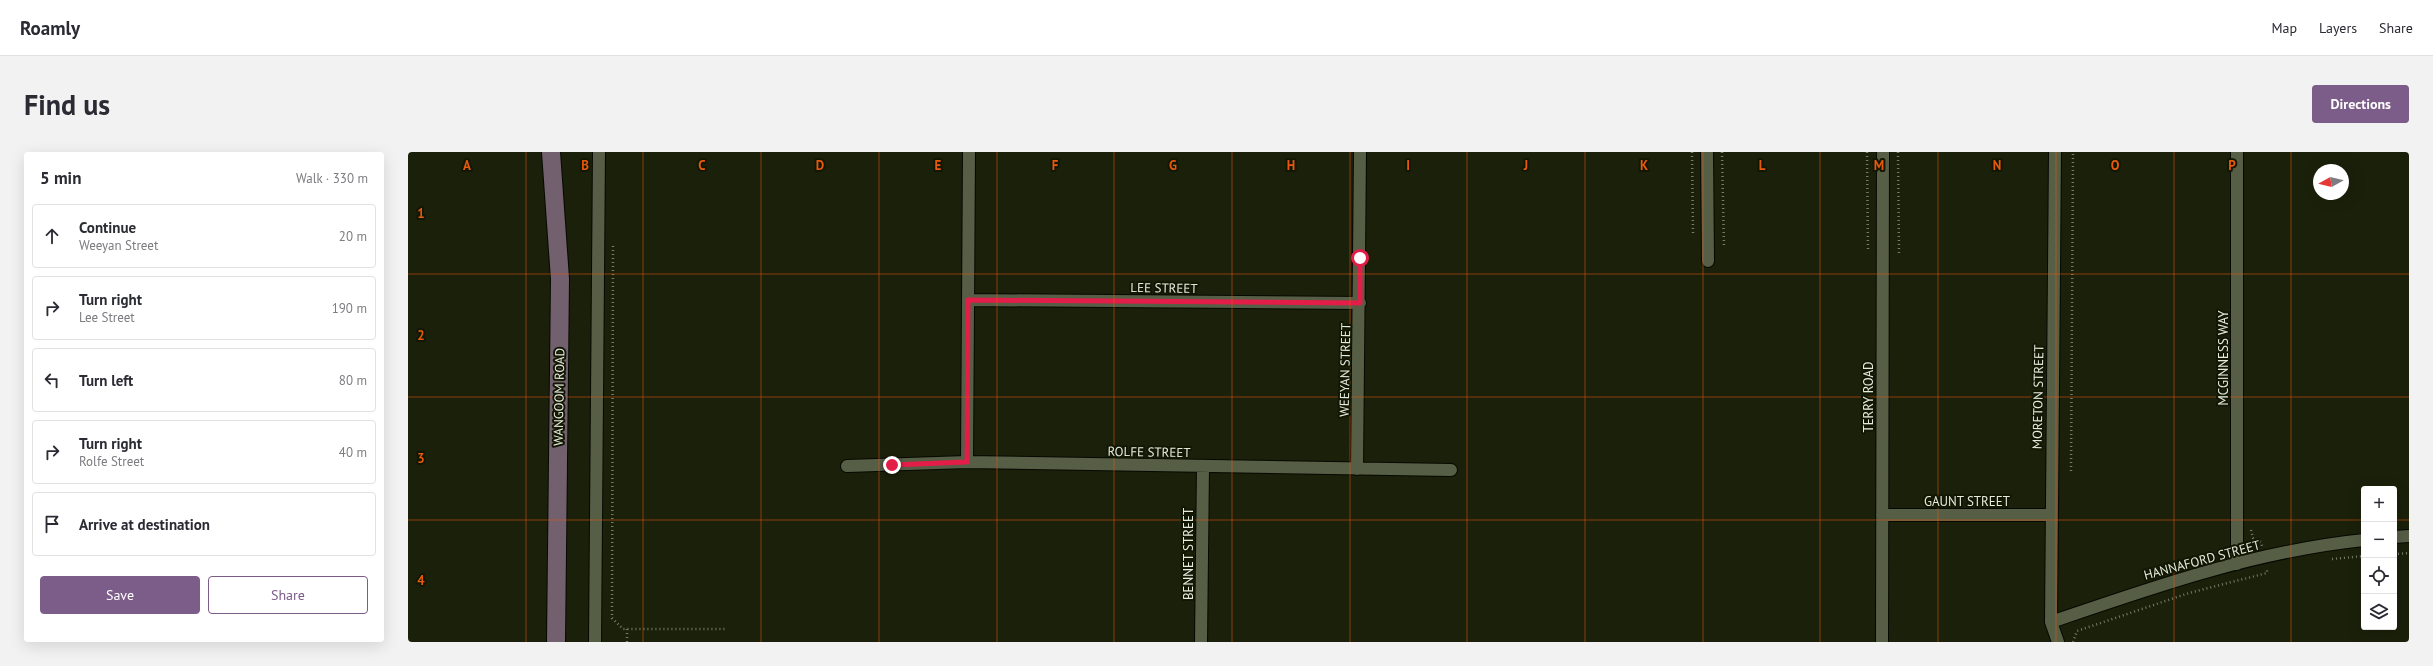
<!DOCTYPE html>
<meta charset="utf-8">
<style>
body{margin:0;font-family:"PT Sans",sans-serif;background:#f2f2f3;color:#2b2b33}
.controls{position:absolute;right:12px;bottom:12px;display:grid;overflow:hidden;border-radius:4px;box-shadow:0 4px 16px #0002}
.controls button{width:36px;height:36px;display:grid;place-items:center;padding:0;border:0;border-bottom:1px solid #e1e1e2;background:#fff;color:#2b2b33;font:20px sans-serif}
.compass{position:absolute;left:1905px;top:12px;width:36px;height:36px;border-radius:50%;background:#fff;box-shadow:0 4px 16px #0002;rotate:262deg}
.stop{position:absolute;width:12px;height:12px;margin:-9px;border:3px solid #e11d48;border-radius:50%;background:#fff}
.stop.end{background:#e11d48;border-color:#fff;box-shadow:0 1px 4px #0008}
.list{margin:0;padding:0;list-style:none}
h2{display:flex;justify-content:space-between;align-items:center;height:52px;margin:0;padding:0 16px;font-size:17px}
h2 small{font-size:13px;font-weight:400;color:#7c7c81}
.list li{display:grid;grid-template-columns:26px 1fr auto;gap:12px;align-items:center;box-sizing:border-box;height:64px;margin:0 8px 8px;padding:0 8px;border:1px solid #e1e1e2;border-radius:4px}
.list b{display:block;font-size:15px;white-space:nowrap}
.list p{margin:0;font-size:13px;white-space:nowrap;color:#7c7c81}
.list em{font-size:13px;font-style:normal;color:#7c7c81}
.actions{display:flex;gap:8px;padding:12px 16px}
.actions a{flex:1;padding:9px 0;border:1px solid #7c5c89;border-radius:4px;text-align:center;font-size:14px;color:#7c5c89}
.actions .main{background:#7c5c89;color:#fff}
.icon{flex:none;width:22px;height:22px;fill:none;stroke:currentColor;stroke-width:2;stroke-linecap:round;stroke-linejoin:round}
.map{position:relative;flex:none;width:2001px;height:490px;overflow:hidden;border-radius:4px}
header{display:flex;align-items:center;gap:24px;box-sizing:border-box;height:56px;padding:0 20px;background:#fff;border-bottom:1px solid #e1e1e2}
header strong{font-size:19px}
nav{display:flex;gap:22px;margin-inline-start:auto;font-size:14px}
.intro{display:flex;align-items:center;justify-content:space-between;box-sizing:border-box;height:96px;padding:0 24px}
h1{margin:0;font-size:28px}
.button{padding:10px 18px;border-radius:4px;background:#7c5c89;color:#fff;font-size:14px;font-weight:700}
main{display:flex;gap:24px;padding:0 24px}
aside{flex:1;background:#fff;border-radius:4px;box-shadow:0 4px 16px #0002}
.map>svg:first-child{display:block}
</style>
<header>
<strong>Roamly</strong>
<nav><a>Map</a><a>Layers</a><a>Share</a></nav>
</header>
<div class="intro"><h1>Find us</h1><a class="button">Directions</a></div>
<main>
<aside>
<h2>5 min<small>Walk · 330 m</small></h2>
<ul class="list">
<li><svg class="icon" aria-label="ahead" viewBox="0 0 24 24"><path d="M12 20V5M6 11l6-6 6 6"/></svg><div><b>Continue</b><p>Weeyan Street</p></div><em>20 m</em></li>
<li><svg class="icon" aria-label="right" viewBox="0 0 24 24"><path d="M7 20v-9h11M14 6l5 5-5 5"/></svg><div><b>Turn right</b><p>Lee Street</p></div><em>190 m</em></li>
<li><svg class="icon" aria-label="left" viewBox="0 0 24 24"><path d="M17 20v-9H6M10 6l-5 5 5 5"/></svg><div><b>Turn left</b></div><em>80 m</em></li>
<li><svg class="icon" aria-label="right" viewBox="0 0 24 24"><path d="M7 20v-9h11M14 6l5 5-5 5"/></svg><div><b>Turn right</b><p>Rolfe Street</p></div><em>40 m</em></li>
<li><svg class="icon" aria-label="arrive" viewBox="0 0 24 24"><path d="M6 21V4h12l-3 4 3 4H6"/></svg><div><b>Arrive at destination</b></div></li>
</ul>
<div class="actions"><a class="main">Save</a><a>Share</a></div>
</aside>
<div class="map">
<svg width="2001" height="490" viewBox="0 0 2001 490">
<rect width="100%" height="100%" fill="#1a200a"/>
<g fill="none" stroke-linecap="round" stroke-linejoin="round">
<defs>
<path id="street" d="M1299 0 1300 109
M1647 0 1643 470 1650 490
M1829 0V412
M560 148 952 151
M559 310 561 0
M439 314 559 310 1043 318
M949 317 952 0
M1474 363H1643
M1986 385 2001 384
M1643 470C1745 435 1848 399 1956 388
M187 490 191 0
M793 490 795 315
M1474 490 1475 0"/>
<path id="secondary" d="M143 0 152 127 148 490"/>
</defs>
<use href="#street" stroke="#060900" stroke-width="14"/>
<use href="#secondary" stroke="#060900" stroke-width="20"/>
<path stroke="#777c6a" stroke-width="2.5" stroke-dasharray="1 3" stroke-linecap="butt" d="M1284 0 1285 81
M1314 0 1316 95
M1459 0 1460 100
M1490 0 1491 101
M205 94 204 466 215 477H317
M1663 319 1665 1
M1843 378 1845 386 1853 390 1854 394
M1986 402 2001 401
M1924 407 1956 404
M219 477V490
M1665 490 1669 479 1781 441 1859 421V416"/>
<use href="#street" stroke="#575e46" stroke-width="12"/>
<use href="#secondary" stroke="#73606e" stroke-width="18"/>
</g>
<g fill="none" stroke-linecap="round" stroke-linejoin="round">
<path stroke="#e11d48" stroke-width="5" d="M484 313 559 310 560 148 952 151V106"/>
</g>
<path fill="none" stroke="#e8590c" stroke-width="1" stroke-opacity="0.55" d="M118 0V490M235 0V490M353 0V490M471 0V490M589 0V490M706 0V490M824 0V490M942 0V490M1059 0V490M1177 0V490M1295 0V490M1412 0V490M1530 0V490M1648 0V490M1766 0V490M1883 0V490M0 122H2001M0 245H2001M0 368H1956M1986 368H2001"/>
<g text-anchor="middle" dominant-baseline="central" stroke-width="4" stroke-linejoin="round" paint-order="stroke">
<g font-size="13" fill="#e6ebdd" stroke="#111703">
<text transform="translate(756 136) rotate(1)">LEE STREET</text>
<text transform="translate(1815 206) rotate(-90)">MCGINNESS WAY</text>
<text transform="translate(937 218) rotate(-89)">WEEYAN STREET</text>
<text transform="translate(151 245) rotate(-89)">WANGOOM ROAD</text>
<text transform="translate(1460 245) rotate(-90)">TERRY ROAD</text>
<text transform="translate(1630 245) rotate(-89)">MORETON STREET</text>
<text transform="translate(741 300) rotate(1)">ROLFE STREET</text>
<text x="1559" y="349">GAUNT STREET</text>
<text transform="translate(780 402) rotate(-90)">BENNET STREET</text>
<text transform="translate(1794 408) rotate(-15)">HANNAFORD STREET</text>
</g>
</g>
<g font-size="13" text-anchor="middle" font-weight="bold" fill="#e8590c" stroke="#111703" stroke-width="4" stroke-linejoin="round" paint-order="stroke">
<text x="59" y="18">A</text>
<text x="177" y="18">B</text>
<text x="294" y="18">C</text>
<text x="412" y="18">D</text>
<text x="530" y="18">E</text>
<text x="647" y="18">F</text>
<text x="765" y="18">G</text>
<text x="883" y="18">H</text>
<text x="1000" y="18">I</text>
<text x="1118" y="18">J</text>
<text x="1236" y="18">K</text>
<text x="1354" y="18">L</text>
<text x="1471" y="18">M</text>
<text x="1589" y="18">N</text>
<text x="1707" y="18">O</text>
<text x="1824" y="18">P</text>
<text x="13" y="66">1</text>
<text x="13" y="188">2</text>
<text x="13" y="311">3</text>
<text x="13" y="433">4</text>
</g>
</svg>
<div class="controls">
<button>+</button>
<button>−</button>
<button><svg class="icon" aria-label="locate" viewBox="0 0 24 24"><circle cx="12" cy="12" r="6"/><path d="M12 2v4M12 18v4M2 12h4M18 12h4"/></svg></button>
<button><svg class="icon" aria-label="layers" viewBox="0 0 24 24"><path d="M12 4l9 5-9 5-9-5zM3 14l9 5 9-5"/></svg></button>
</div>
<svg class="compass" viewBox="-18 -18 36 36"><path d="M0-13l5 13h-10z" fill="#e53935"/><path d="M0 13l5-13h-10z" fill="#7c7c81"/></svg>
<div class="stop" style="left:952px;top:106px"></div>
<div class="stop end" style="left:484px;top:313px"></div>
</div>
</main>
